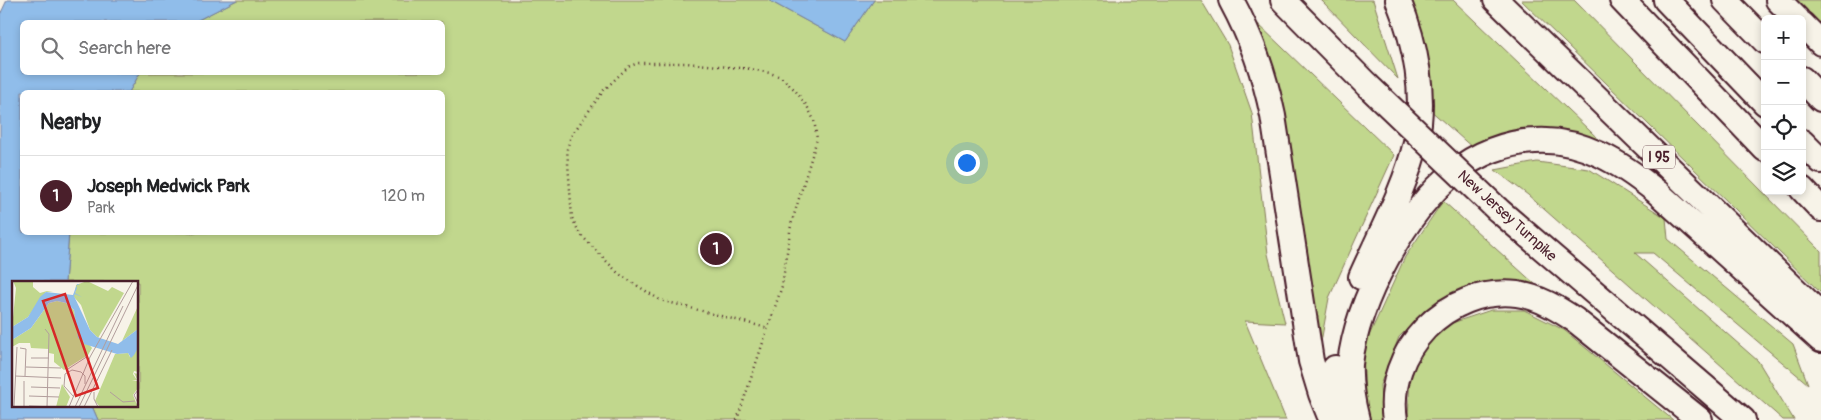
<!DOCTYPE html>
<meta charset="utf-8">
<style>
body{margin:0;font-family:Pangolin,sans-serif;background:#f6f6f6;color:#202124}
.controls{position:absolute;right:15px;top:15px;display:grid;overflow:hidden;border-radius:8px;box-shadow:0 2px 8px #0003}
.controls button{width:45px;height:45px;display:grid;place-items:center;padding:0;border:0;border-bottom:1px solid #e0e0e0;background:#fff;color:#202124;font:25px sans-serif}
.you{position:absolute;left:966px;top:162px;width:18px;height:18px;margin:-12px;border:4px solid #fff;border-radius:50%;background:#1a73e8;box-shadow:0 0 0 8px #1a73e833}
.badge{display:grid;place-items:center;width:32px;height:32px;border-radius:50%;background:#4a1f2b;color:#fff;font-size:16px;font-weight:700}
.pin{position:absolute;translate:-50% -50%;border:2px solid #fff;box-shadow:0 1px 5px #0006}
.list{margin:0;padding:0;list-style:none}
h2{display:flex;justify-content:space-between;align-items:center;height:65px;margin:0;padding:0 20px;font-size:21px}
h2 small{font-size:16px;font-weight:400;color:#757577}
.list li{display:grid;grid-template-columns:32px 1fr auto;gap:15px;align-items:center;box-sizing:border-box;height:80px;padding:0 20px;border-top:1px solid #e0e0e0}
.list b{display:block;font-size:19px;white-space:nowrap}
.list p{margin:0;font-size:16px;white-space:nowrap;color:#757577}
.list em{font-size:16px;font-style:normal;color:#757577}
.icon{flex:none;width:28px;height:28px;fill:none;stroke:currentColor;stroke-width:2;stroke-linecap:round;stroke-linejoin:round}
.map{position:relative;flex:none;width:1821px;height:420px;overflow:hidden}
.search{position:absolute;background:#fff;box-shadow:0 2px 8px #0003;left:20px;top:20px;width:425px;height:55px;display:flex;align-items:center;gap:12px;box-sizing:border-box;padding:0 18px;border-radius:8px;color:#757577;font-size:19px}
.panel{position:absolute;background:#fff;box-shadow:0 2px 8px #0003;left:20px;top:90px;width:425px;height:145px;border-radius:8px}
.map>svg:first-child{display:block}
</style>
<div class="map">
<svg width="1821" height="420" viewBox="0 0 1821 420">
<rect width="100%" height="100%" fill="#f7f3e8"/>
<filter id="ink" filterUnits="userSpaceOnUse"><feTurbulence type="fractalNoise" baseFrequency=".02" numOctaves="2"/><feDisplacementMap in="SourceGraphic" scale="10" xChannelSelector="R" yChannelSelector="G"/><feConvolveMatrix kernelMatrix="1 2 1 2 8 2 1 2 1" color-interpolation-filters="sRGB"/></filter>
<g filter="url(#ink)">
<path fill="#c1d78d" stroke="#867b5c" d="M237 0H768L845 42 874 0H1201L1228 45 1252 113 1268 254 1285 323 1245 321 1286 420H98L92 406H138V282H65L69 233 442 232V92H129L140 73 442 72V22H194Z
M1321 0H1373L1398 79Z
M1402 0H1453L1613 153 1554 130 1502 134 1474 149 1428 108Z
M1521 0H1574L1821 251V293Z
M1795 0H1821V24Z
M1255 21 1394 155 1329 298 1319 353Z
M1537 162 1589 169 1666 218 1668 239 1793 344 1808 384 1653 253H1635L1758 361 1794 420H1783L1528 195 1495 170Z
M1443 201 1536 285 1484 293 1430 307 1399 337 1380 385 1382 420H1366L1363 349 1405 257Z
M1491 310H1524L1564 330 1673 420H1408L1410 375 1425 345 1446 325Z"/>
<path fill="#90bdea" stroke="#747e9e" d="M7 0H237L194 22H22V72L140 73 129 92H22V232L69 233 65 282H14V406H92L98 420H0V15Z
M768 0H874L845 42Z"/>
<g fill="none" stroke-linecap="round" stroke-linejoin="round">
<defs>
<path id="highway" d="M1231 0C1252 39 1264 73 1273 116L1311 361 1321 394 1329 414
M1283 0 1367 85
M1496 0 1821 315
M1622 0 1765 149
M1666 0 1765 103
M1725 0 1765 41
M1778 0 1797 19
M1802 24 1821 43
M1802 79 1821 99
M1802 142 1821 161
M1802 189 1821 209
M1497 209 1743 420
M1361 277C1380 234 1406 187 1416 142 1426 96 1416 44 1398 0
M1335 368 1334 396 1338 420
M1357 420C1352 401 1349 384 1350 364 1357 301 1405 211 1455 172 1476 154 1507 142 1535 141 1583 138 1622 164 1657 192L1821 340
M1395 420C1384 351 1447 286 1517 294 1539 297 1557 308 1575 320L1700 420"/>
</defs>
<use href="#highway" stroke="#4a1f2b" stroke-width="28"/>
<path stroke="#4a1f2b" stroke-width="2.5" stroke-dasharray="1 4" stroke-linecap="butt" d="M737 420 782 286 791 225 817 139 814 120 807 106 795 90 781 77 770 73 751 69 686 63H638L628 67 604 90 571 136 567 149 572 218 580 234 619 274 660 300 767 328"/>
<use href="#highway" stroke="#f7f3e8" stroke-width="24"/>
<defs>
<path id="highway-bridge" d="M1367 85 1497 209"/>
</defs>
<use href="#highway-bridge" stroke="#4a1f2b" stroke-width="28" stroke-linecap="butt"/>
<use href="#highway-bridge" stroke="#f7f3e8" stroke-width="24"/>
</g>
</g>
<g text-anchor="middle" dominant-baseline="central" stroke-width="4" stroke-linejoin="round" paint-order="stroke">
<rect fill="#f7f3e8" stroke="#7e5f64" stroke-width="1" x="1643" y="145.5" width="32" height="23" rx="4"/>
<g font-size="14" font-weight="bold" fill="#4a1f2b">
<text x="1659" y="157">I 95</text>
</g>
<g font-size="15" fill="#4a1f2b" stroke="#f7f3e8">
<text transform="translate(1507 216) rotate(42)">New Jersey Turnpike</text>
</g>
</g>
<g transform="translate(12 281)">
<rect width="126" height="126" fill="#f7f3e8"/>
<path d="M1 0H21V6L28 12 35 10H41L34 11 16 36 0 46 4 7ZM75 0 96 10 100 6 112 12 86 57 78 49 69 24 61 15 63 12 69 16 63 12 64 4ZM45 20 54 22 62 29 67 52 80 67 76 74 52 89 42 81V73L37 72V68L19 67 18 62H7L0 66V59L19 47 37 22ZM126 25V48L110 60ZM126 67V91L122 90 121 93 125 99 120 100H126L122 92 126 93V107L121 114 126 126H88L83 120 103 73 116 72 118 76ZM50 103 58 116 54 126H44Z" fill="#c1d78d"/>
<path d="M65 3H68L64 4 65 7 63 12 70 16 63 13 62 15 78 49 85 56 106 63 126 48V67L122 74 119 77 116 72 105 73 72 63 71 59 66 57 62 29 54 22 45 20 37 22 19 47 0 59V46L16 36 28 16 34 11 61 14Z" fill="#90bdea"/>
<path fill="none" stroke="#b29e9c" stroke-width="1" d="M33 48 37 53 35 126M8 67 14 68 13 95M19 77H37M14 86 49 87M56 88 76 75M3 95 49 97M19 106 48 107M127 108 122 114 127 124M82 111V118L86 126M98 111 111 121 123 120M17 115 47 116M62 116 52 105 53 93 60 89 69 91 73 95V103M17 125 43 126M2 126 5 66M12 126V100M57 126 78 76 121 0M63 126 111 25M67 126 127 2M72 126 100 69"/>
<path fill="#d62828" fill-opacity="0.15" stroke="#d62828" stroke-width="2.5" d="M53 13 86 107 64 115 31 20Z"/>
<rect width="126" height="126" fill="none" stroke="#4a1f2b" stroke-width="2.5"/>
</g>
</svg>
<div class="controls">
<button>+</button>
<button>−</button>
<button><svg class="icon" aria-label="locate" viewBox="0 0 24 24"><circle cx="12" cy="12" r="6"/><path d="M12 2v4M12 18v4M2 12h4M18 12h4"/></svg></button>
<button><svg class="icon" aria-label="layers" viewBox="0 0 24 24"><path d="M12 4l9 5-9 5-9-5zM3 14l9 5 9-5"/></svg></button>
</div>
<div class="you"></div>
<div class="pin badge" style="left:716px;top:249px">1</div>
<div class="search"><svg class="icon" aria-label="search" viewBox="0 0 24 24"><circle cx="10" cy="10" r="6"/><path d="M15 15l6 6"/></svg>Search here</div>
<section class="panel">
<h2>Nearby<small></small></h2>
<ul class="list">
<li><span class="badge">1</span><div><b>Joseph Medwick Park</b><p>Park</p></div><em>120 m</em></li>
</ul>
</section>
</div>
